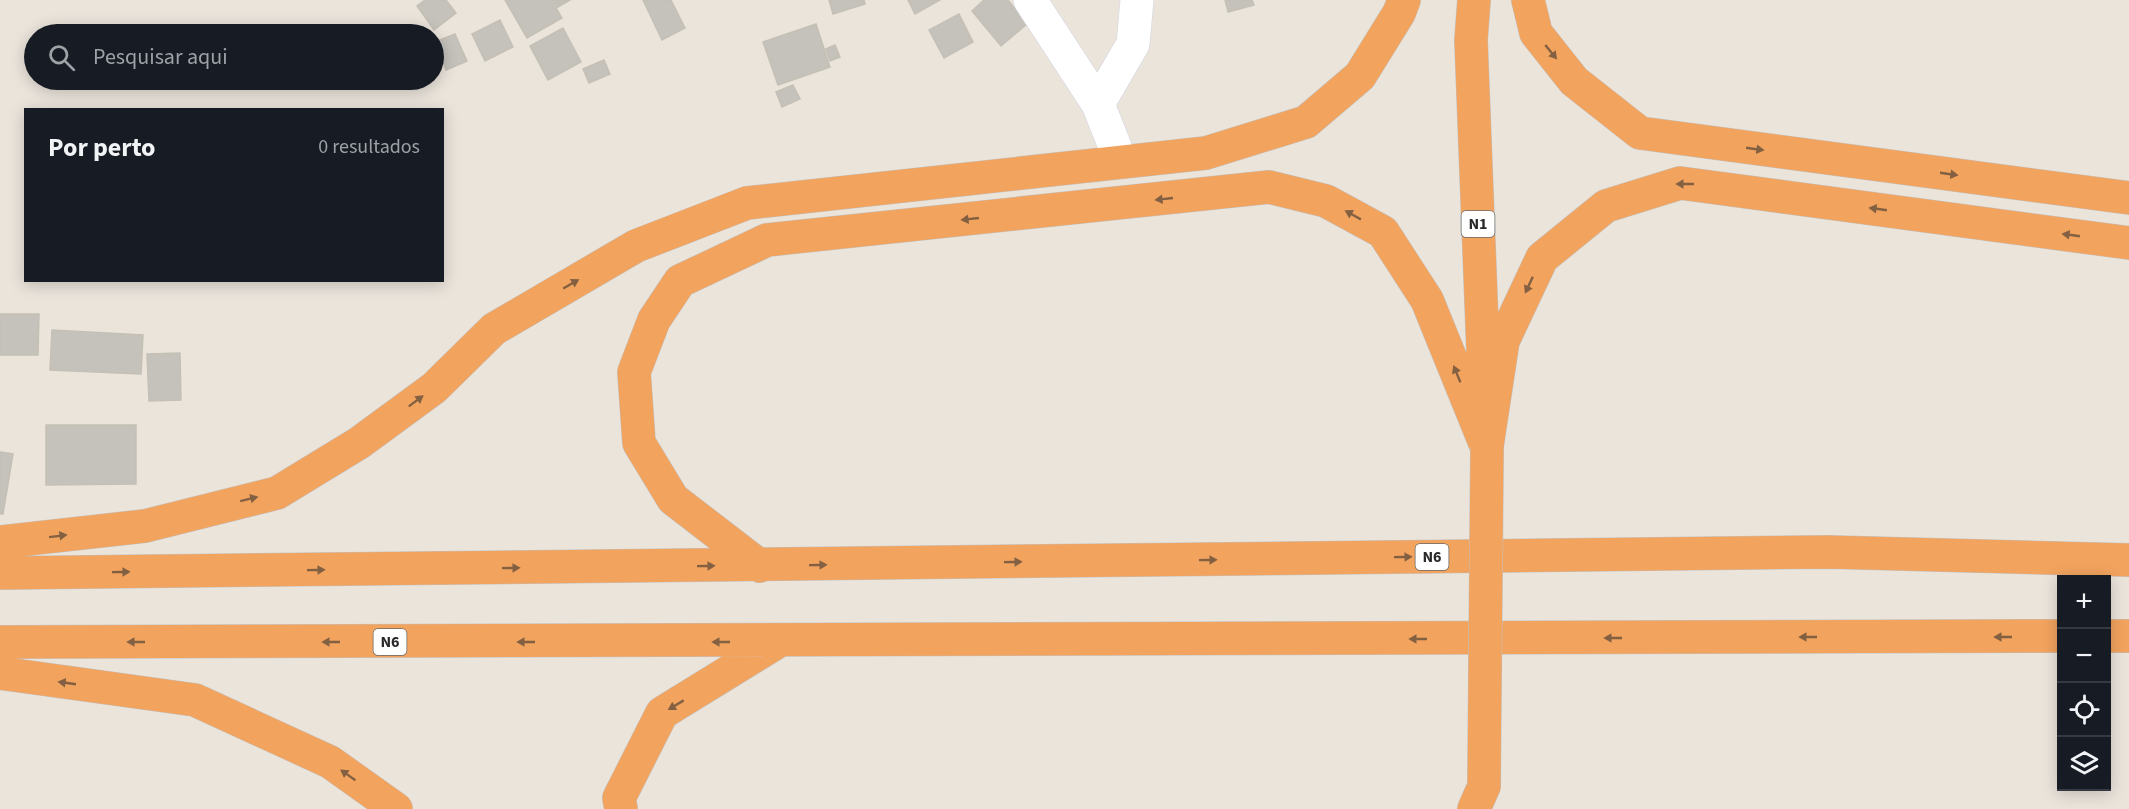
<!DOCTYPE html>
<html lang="pt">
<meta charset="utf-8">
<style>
body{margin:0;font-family:"Source Sans 3",sans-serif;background:#242831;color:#f1f3f6}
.controls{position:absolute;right:18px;bottom:18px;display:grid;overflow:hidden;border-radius:0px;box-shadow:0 3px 15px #0003}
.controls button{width:54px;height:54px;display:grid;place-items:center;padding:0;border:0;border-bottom:2px solid #363941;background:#171b24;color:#f1f3f6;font:30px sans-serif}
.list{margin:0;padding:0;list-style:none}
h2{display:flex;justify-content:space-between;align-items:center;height:78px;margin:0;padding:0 24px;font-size:26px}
h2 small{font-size:20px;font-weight:400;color:#9ea1a6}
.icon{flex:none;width:33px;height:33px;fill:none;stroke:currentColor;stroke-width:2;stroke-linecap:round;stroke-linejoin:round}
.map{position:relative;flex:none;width:2129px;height:809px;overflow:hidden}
.search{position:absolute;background:#171b24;box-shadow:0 3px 15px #0003;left:24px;top:24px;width:420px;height:66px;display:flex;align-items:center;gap:15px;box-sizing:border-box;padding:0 21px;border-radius:33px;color:#9ea1a6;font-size:22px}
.panel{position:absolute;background:#171b24;box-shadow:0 3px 15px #0003;left:24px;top:108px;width:420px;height:174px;border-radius:0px}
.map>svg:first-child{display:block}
</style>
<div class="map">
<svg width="2129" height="809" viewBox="0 0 2129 809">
<rect width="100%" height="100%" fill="#eae4db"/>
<path fill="#c5c1bb" stroke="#c5c0b5" stroke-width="1.5" d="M425 0H446L456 13 434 30 417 6Z
M505 0H570L556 8 562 18 527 38Z
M643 0H671L685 28 662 40Z
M829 0H864L865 4 833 14Z
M908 0H940L915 14Z
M984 0H1008L1027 24 1001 46 972 11Z
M1225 0H1252L1254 5 1228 12Z
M959 14 973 42 944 58 929 30Z
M500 20 513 47 485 61 472 34Z
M816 24 830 67 778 85 763 42Z
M563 28 581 62 548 80 530 46Z
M455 34 467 61 446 70 435 42Z
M835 45 840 57 830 61 826 49Z
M604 60 610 74 589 83 583 69Z
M793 85 800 99 782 107 776 92Z
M0 314H39L38 355H0Z
M52 330 143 335 141 374 50 370Z
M180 353 181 400 149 401 147 354Z
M46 425H136V484L46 485Z
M0 452 13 454 3 514H0Z"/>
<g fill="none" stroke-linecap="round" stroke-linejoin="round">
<defs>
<path id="minor" d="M1030 0 1098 104 1121 162
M1098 104 1133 44 1137 0"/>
<path id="highway" d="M1474 0 1471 40 1484 377
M1528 0 1536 33 1574 81 1640 133 2129 198
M1487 446 1503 341 1542 258 1606 206 1680 183 2129 243
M0 542 145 526 277 493 359 443 434 388 494 329 636 246 747 203 1206 153 1306 122 1360 76 1399 13 1404 0
M760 566 673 499 639 443 634 372 654 320 680 281 767 240 1269 187 1326 201 1383 232 1427 300 1487 448
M0 573 1828 552 2129 560
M2106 636H2129
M0 642 2062 636
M0 673 195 700 330 762 396 809
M621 809 619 798 662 713 779 641
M1474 809 1484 786"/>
</defs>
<use href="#minor" stroke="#d1d3e1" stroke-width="34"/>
<use href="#highway" stroke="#c3c3c3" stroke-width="34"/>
<use href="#minor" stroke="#fff" stroke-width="33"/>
<use href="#highway" stroke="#f2a35e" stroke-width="33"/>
<defs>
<path id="highway-bridge" d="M1484 786 1487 448"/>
</defs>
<use href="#highway-bridge" stroke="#c3c3c3" stroke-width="34" stroke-linecap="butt"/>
<use href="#highway-bridge" stroke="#f2a35e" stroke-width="33"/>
</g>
<defs><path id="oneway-solid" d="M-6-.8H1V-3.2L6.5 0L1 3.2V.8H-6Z" transform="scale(1.5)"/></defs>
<g fill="#836041">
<use href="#oneway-solid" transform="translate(1551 52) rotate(51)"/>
<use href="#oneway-solid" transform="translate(1755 149) rotate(8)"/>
<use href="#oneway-solid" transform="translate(1949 174) rotate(8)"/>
<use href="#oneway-solid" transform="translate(1685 184) rotate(-180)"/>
<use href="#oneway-solid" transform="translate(1164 199) rotate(174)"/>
<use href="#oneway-solid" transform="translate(1878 209) rotate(-172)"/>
<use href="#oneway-solid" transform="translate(1353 215) rotate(-151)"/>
<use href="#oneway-solid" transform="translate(970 219) rotate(174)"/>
<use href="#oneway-solid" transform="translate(2071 235) rotate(-172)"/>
<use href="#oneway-solid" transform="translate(571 284) rotate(-30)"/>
<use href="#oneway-solid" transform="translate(1529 285) rotate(115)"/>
<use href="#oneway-solid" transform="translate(1457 374) rotate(-112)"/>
<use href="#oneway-solid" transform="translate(416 401) rotate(-37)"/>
<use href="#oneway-solid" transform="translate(249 499) rotate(-14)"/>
<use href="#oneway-solid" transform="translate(58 536) rotate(-7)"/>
<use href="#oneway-solid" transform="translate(1403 557) rotate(-1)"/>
<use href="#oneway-solid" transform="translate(1208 560) rotate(-1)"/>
<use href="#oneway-solid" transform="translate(1013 562) rotate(-1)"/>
<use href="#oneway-solid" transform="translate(818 565) rotate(-1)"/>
<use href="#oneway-solid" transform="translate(706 566) rotate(-1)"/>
<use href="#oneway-solid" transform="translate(511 568) rotate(-1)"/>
<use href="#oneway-solid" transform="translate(316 570) rotate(-1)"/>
<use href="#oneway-solid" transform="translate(121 572) rotate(-1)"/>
<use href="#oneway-solid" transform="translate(1808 637) rotate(180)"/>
<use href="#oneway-solid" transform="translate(2003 637) rotate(180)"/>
<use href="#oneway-solid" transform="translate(1613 638) rotate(180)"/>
<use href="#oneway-solid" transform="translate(1418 639) rotate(180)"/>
<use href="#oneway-solid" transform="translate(136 642) rotate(180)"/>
<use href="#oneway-solid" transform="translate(331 642) rotate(180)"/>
<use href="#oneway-solid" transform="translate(526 642) rotate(180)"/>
<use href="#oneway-solid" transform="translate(721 642) rotate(180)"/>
<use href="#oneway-solid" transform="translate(67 683) rotate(-172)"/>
<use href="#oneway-solid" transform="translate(676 705) rotate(149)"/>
<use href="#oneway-solid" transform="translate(348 775) rotate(-145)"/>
</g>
<g text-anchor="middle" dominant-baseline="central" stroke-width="5" stroke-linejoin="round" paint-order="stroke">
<g fill="#fff" stroke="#696969" stroke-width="1.5">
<rect x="1461.5" y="211" width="33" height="26" rx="4.5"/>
<rect x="1415.5" y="544" width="33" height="26" rx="4.5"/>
<rect x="373.5" y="629" width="33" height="26" rx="4.5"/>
</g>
<g font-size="16" font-weight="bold" fill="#292929">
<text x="1478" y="224">N1</text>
<text x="1432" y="557">N6</text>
<text x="390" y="642">N6</text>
</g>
</g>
</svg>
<div class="controls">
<button>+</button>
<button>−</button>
<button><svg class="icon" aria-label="locate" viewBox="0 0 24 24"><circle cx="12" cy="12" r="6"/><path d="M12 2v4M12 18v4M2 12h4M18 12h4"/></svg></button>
<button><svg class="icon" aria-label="layers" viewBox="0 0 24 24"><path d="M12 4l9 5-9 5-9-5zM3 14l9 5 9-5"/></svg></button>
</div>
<div class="search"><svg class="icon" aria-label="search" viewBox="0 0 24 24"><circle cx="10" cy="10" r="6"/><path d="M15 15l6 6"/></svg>Pesquisar aqui</div>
<section class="panel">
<h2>Por perto<small>0 resultados</small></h2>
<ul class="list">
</ul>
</section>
</div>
